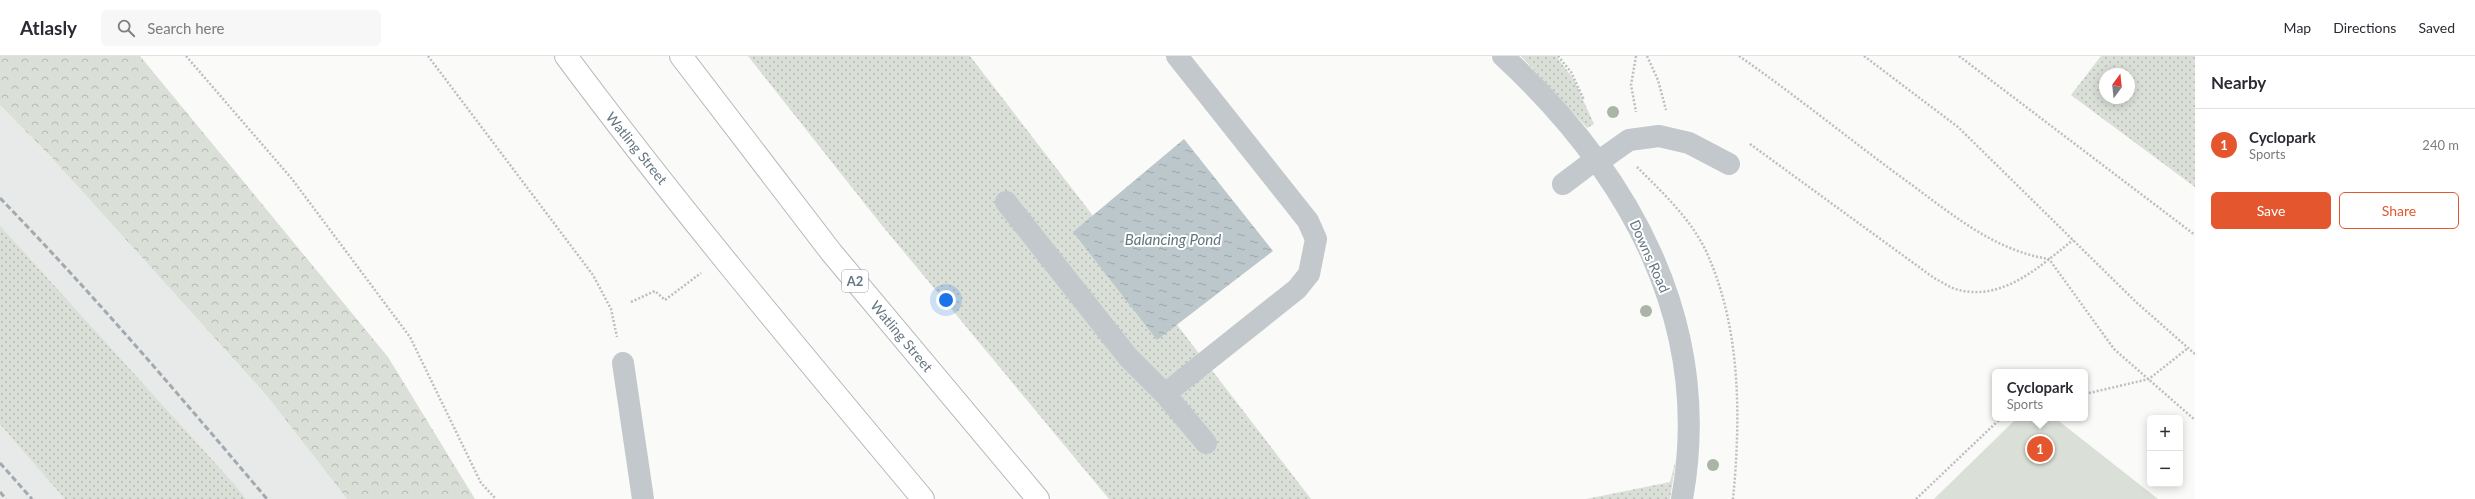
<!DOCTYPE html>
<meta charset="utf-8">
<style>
body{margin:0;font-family:Lato,sans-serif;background:#f7f7f7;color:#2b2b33}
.controls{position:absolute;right:12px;bottom:12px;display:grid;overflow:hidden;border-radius:6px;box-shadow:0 2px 10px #0003}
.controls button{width:36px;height:36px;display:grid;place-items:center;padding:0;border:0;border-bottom:1px solid #e1e1e2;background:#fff;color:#2b2b33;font:20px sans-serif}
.compass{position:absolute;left:2099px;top:12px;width:36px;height:36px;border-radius:50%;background:#fff;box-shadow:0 2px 10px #0003;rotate:15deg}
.you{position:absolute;left:946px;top:244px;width:14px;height:14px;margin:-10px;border:3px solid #fff;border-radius:50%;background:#1a73e8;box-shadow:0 0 0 6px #1a73e833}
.badge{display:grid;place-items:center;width:26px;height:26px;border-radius:50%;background:#e4572e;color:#fff;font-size:13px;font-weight:700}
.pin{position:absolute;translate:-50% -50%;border:2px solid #fff;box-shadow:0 1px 4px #0006}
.popup{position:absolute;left:1992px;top:313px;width:96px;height:52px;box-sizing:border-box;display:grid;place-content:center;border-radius:6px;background:#fff;filter:drop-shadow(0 1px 3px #0005);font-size:13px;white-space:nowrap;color:#7c7c81}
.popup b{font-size:15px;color:#2b2b33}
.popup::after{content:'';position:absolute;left:50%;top:100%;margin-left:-8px;border:8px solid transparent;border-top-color:#fff}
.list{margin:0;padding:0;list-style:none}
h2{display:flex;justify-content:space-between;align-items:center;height:52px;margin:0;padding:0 16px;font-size:17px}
h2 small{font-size:13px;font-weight:400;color:#7c7c81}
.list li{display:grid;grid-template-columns:26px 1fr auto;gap:12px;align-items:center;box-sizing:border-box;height:72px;padding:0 16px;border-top:1px solid #e1e1e2}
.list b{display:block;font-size:15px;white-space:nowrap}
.list p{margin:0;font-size:13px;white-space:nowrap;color:#7c7c81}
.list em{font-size:13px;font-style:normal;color:#7c7c81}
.actions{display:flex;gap:8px;padding:12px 16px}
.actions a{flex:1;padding:9px 0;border:1px solid #e4572e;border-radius:6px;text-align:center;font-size:14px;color:#e4572e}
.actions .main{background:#e4572e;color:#fff}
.icon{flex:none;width:22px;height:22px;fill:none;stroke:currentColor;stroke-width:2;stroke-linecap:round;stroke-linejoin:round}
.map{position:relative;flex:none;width:2195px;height:443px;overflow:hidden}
header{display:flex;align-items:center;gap:24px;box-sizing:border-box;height:56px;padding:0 20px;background:#fff;border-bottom:1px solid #e1e1e2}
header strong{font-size:19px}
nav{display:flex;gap:22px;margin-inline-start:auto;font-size:14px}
.search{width:280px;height:36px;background:#f7f7f7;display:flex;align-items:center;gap:10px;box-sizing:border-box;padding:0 14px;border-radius:6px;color:#7c7c81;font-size:15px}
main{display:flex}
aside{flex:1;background:#fff}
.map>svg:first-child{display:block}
</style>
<header>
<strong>Atlasly</strong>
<div class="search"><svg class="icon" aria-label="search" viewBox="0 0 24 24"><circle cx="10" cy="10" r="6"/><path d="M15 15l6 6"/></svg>Search here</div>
<nav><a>Map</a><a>Directions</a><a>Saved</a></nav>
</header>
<main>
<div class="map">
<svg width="2195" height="443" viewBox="0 0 2195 443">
<defs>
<pattern id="green-dots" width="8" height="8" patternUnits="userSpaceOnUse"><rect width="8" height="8" fill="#dadfd7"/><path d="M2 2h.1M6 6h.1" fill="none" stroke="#b4b9b4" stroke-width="1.8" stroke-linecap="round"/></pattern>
<pattern id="forest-crowns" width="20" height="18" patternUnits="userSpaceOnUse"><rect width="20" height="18" fill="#dadfd7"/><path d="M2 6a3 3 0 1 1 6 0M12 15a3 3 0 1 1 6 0" fill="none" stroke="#b4b9b4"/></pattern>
<pattern id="water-ripples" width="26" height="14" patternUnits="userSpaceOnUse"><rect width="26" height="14" fill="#bbc7cb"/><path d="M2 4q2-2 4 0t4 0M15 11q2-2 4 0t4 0" fill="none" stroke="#9ca6aa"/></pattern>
</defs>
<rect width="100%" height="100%" fill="#fafaf8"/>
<path fill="#e8e9e9" d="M0 49 53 103 267 340 347 443H0Z"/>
<path fill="url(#green-dots)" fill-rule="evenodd" d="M748 0H970L1311 443H1109L880 167Z
M1521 0H1556L1574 24 1594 68 1587 72Z
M2101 0H2195V131L2071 39ZM2105 18H2129V42H2105Z
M0 170 234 428 246 443H65L0 368Z
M1676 403 1670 443H1586L1670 426Z"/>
<path fill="url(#forest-crowns)" d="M0 0H140L388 301 475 443H347L267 340 53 103 0 49Z"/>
<path fill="#dadfd7" d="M2017 362H2055L2158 443H1934Z"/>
<path fill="url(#water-ripples)" d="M1184 83 1273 195 1157 284 1073 176Z"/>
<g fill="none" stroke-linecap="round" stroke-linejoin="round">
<defs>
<path id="highway" d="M566 0C679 152 802 298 923 443
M681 0 831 196 1038 443"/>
</defs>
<use href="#highway" stroke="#b4b9bd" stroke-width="24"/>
<path stroke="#bbbfc2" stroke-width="2.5" stroke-dasharray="2 2" stroke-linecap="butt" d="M186 0 292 123 410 281 481 427 496 443
M428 0 593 219 611 253 617 281
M1558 0 1571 16 1584 44
M1636 0 1631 29 1636 56
M1647 0 1658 24 1666 54
M1739 0C1798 41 1854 87 1912 129 1954 160 1996 195 2049 203L2114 293 2195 364
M1864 0 1958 71 2136 246 2195 298
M1959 0 2195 179
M1750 88 1934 222C1942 226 1950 232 1959 234 2004 245 2040 210 2073 184
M1637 111C1662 136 1690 162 1706 195 1741 271 1741 361 1733 443
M631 246 655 235 665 244 701 217
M2085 338 2149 323 2188 292
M1916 443 2001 362"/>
<path stroke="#c3c8cc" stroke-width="22" d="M1503 0C1629 117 1714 266 1682 443
M1598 106 1629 84 1659 80 1689 87 1729 108
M1563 128 1596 103
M1006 146 1128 301 1165 338 1206 387
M623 307 643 443
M1165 338 1297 233 1309 218 1316 183 1308 165 1177 0"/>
<use href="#highway" stroke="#fff" stroke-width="22"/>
<path stroke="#a2aab0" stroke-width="3" stroke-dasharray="6 3" stroke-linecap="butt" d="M0 142C93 238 181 341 267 443
M0 407 32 443
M0 436 6 443"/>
</g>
<g fill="#aab4a7">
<circle cx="1613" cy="56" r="6"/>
<circle cx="1646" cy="255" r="6"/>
<circle cx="1713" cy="409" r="6"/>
</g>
<g text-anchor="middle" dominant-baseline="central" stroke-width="4" stroke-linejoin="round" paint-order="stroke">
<rect fill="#fff" stroke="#939fa8" stroke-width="1" x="842" y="214" width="26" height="22" rx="3"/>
<g font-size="13" font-weight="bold" fill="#657683">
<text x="855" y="225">A2</text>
</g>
<g font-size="14" fill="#657683" stroke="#fff">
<text transform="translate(637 92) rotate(51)">Watling Street</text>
<text transform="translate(1650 200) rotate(66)">Downs Road</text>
<text transform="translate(902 280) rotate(50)">Watling Street</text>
</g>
<g font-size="15" font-style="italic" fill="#60757c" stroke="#fff">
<text x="1173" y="183">Balancing Pond</text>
</g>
</g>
</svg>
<div class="controls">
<button>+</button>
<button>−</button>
</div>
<svg class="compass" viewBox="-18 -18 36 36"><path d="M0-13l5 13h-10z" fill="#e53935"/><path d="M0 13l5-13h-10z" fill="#7c7c81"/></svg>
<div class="you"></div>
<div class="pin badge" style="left:2040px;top:393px">1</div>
<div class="popup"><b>Cyclopark</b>Sports</div>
</div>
<aside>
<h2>Nearby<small></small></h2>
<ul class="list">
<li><span class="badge">1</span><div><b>Cyclopark</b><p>Sports</p></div><em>240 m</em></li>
</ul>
<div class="actions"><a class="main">Save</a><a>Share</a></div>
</aside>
</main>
